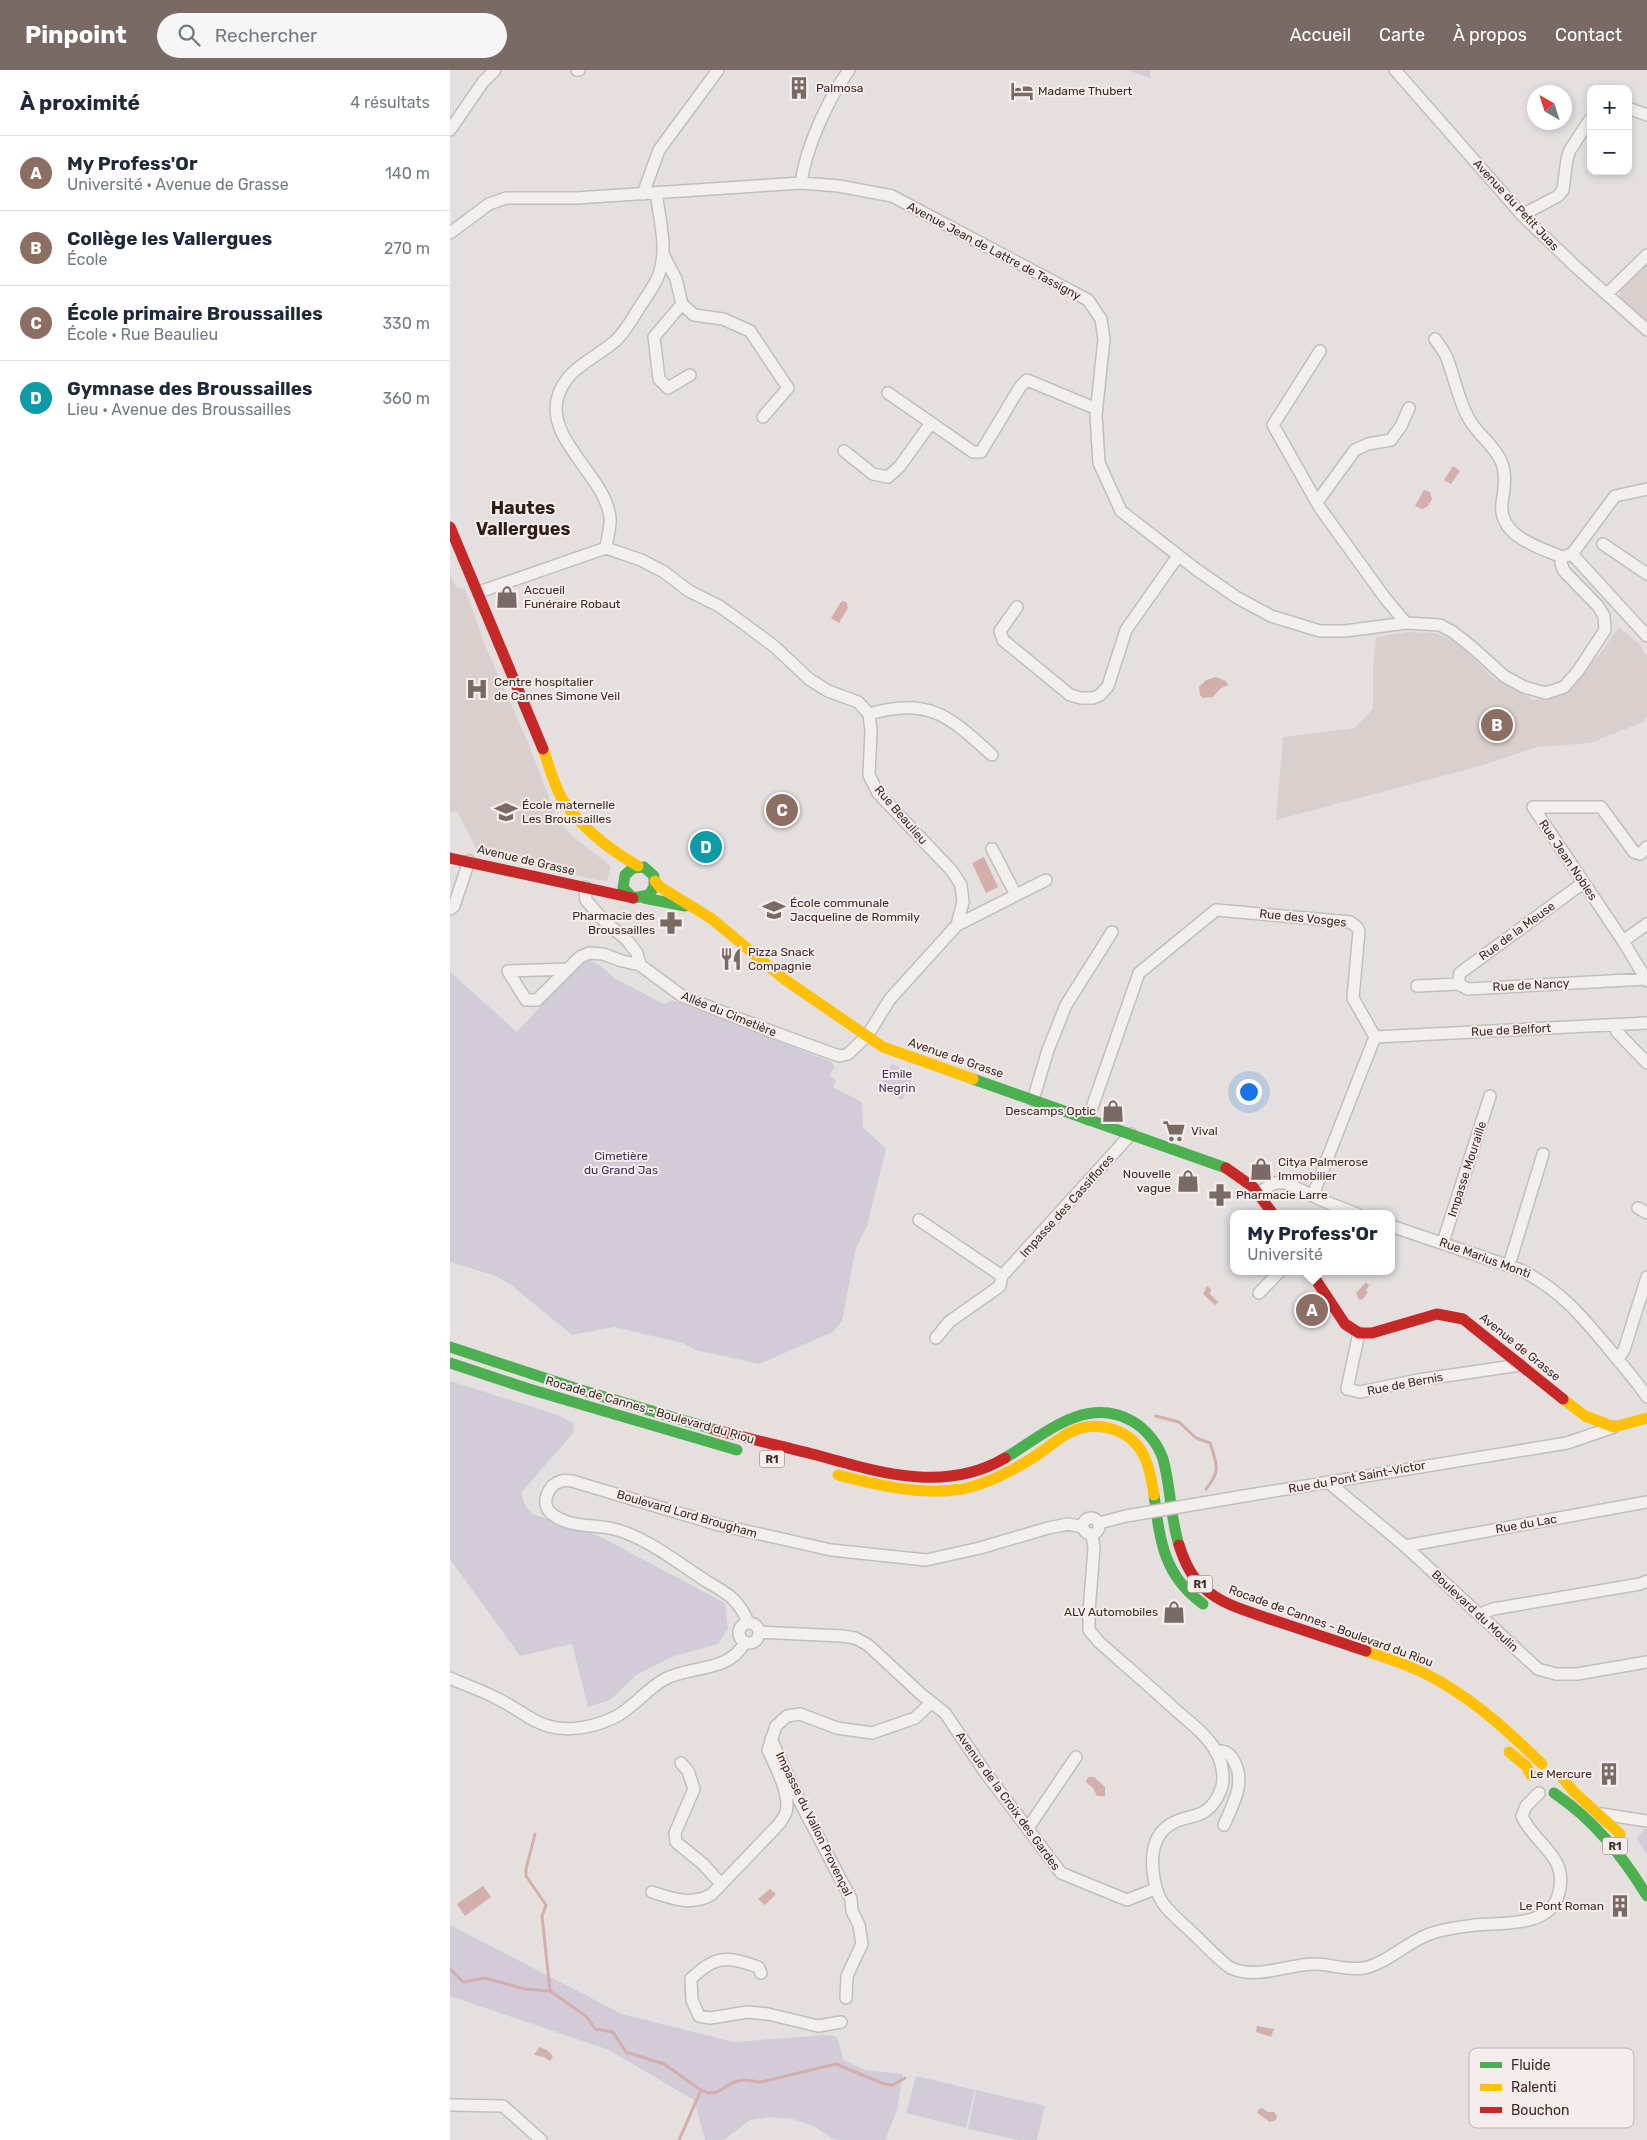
<!DOCTYPE html>
<html lang="fr">
<meta charset="utf-8">
<style>
body{margin:0;font-family:Rubik,sans-serif;background:#f6f6f7;color:#1f2937}
.controls{position:absolute;right:15px;top:15px;display:grid;overflow:hidden;border-radius:10px;box-shadow:0 2px 8px #0003}
.controls button{width:45px;height:45px;display:grid;place-items:center;padding:0;border:0;border-bottom:1px solid #e0e1e3;background:#fff;color:#1f2937;font:25px sans-serif}
.compass{position:absolute;left:1077px;top:15px;width:45px;height:45px;border-radius:50%;background:#fff;box-shadow:0 2px 8px #0003;rotate:321deg}
.you{position:absolute;left:798px;top:1021px;width:18px;height:18px;margin:-12px;border:4px solid #fff;border-radius:50%;background:#1a73e8;box-shadow:0 0 0 8px #1a73e833}
.badge{display:grid;place-items:center;width:32px;height:32px;border-radius:50%;background:#796a66;color:#fff;font-size:16px;font-weight:700}
.pin{position:absolute;translate:-50% -50%;border:2px solid #fff;box-shadow:0 1px 5px #0006}
.popup{position:absolute;left:780px;top:1140px;width:165px;height:65px;box-sizing:border-box;display:grid;place-content:center;border-radius:10px;background:#fff;filter:drop-shadow(0 1px 4px #0005);font-size:16px;white-space:nowrap;color:#747a83}
.popup b{font-size:19px;color:#1f2937}
.popup::after{content:'';position:absolute;left:50%;top:100%;margin-left:-10px;border:10px solid transparent;border-top-color:#fff}
.list{margin:0;padding:0;list-style:none}
h2{display:flex;justify-content:space-between;align-items:center;height:65px;margin:0;padding:0 20px;font-size:21px}
h2 small{font-size:16px;font-weight:400;color:#747a83}
.list li{display:grid;grid-template-columns:32px 1fr auto;gap:15px;align-items:center;box-sizing:border-box;height:75px;padding:0 20px;border-top:1px solid #e0e1e3}
.list b{display:block;font-size:19px;white-space:nowrap}
.list p{margin:0;font-size:16px;white-space:nowrap;color:#747a83}
.list em{font-size:16px;font-style:normal;color:#747a83}
.icon{flex:none;width:28px;height:28px;fill:none;stroke:currentColor;stroke-width:2;stroke-linecap:round;stroke-linejoin:round}
.map{position:relative;flex:none;width:1197px;height:2070px;overflow:hidden}
header{display:flex;align-items:center;gap:30px;box-sizing:border-box;height:70px;padding:0 25px;background:#796a66;color:#fff}
header strong{font-size:24px}
nav{display:flex;gap:28px;margin-inline-start:auto;font-size:18px}
.search{width:350px;height:45px;background:#f6f6f7;display:flex;align-items:center;gap:12px;box-sizing:border-box;padding:0 18px;border-radius:28px;color:#747a83;font-size:19px}
main{display:flex}
aside{flex:1;background:#fff}
.map>svg:first-child{display:block}
</style>
<header>
<strong>Pinpoint</strong>
<div class="search"><svg class="icon" aria-label="search" viewBox="0 0 24 24"><circle cx="10" cy="10" r="6"/><path d="M15 15l6 6"/></svg>Rechercher</div>
<nav><a>Accueil</a><a>Carte</a><a>À propos</a><a>Contact</a></nav>
</header>
<main>
<aside>
<h2>À proximité<small>4 résultats</small></h2>
<ul class="list">
<li><span class="badge" style="background:#8d6e63">A</span><div><b>My Profess'Or</b><p>Université · Avenue de Grasse</p></div><em>140 m</em></li>
<li><span class="badge" style="background:#8d6e63">B</span><div><b>Collège les Vallergues</b><p>École</p></div><em>270 m</em></li>
<li><span class="badge" style="background:#8d6e63">C</span><div><b>École primaire Broussailles</b><p>École · Rue Beaulieu</p></div><em>330 m</em></li>
<li><span class="badge" style="background:#0f9aa8">D</span><div><b>Gymnase des Broussailles</b><p>Lieu · Avenue des Broussailles</p></div><em>360 m</em></li>
</ul>
</aside>
<div class="map">
<svg width="1197" height="2070" viewBox="0 0 1197 2070">
<rect width="100%" height="100%" fill="#e5e0df"/>
<path fill="#d9cfcc" d="M1197 193V254L1170 229V218Z
M0 505 6 517 15 519 35 575 79 675 105 743 103 745 123 767 161 796 157 811 147 810 29 784 7 741 0 743Z
M1169 557 1189 574 1197 587V646L1193 652 1140 673 1087 677 1030 696 826 750 833 667 905 658 923 639V599L926 567 957 562 985 563 1007 572 1043 608 1084 630 1111 626 1149 585Z"/>
<path fill="#d3ccd8" d="M677 0H701L700 8Z
M135 887 151 896 164 908 214 934 222 930 382 992 384 997 380 1006 386 1011 383 1017 412 1032 413 1057 436 1079 417 1156 406 1178 392 1251 383 1262 309 1294 246 1280 232 1273 164 1257 122 1265 61 1215 46 1206 0 1192V902L67 962Z
M442 994 464 1004 452 1030 430 1017Z
M0 1311 108 1345 123 1353 124 1362 71 1423 75 1435 82 1444 147 1465 275 1533 278 1559 268 1574 222 1587 186 1605 160 1630 138 1637 122 1574 70 1586 0 1489Z
M1194 1759H1197V1785L1187 1769Z
M0 1855 172 1944 284 1972 374 1965 385 1966 389 1972 393 1990 415 2000 453 2004 447 2040 435 2070H385L363 2056 343 2049 322 2047 300 2050 274 2070H255L244 2030 159 1980 0 1926Z
M466 2006 525 2020 516 2058 456 2043Z
M526 2020 595 2036 587 2070H568L518 2059Z"/>
<path fill="#d3aeaa" d="M1003 396 1010 401 1001 414 994 410Z
M974 420 980 422 982 429 978 436 972 439 965 436Z
M394 531 397 533 398 538 389 553 381 548 391 532Z
M766 607 776 611 778 615 770 619 763 627 753 628 750 625 749 617 756 610Z
M534 787 548 817 536 823 522 793Z
M916 1212 919 1215 916 1221 918 1222 913 1229 909 1230 906 1223Z
M757 1216 761 1219 760 1224 768 1232 765 1235 753 1224Z
M638 1707H644L655 1717V1726H647L643 1718 636 1712Z
M33 1816 41 1827 15 1846 7 1834Z
M320 1819 326 1824 315 1835 308 1829Z
M807 1956 824 1959 821 1967 806 1962Z
M89 1977 97 1980 103 1986 100 1991 94 1987 84 1985Z
M812 2038 818 2042H824L827 2046 826 2050 820 2052 807 2043 808 2040Z"/>
<g fill="none" stroke-linecap="round" stroke-linejoin="round">
<path stroke="#d3aeaa" stroke-width="3" d="M706 1346 729 1352 746 1368 760 1373C767 1394 771 1401 756 1419
M85 1764 76 1799V1806L96 1835 92 1846 100 1921
M0 1899 13 1912 35 1908 75 1919 100 1921 137 1947 145 1959 163 1962 176 1982 214 1994 251 2020 259 2023 267 2022 284 2012 294 2010 311 2012 386 1994 434 2014 443 2015 455 2008
M229 2070 251 2020"/>
<defs>
<path id="street" d="M127 0H129
M945 0 1072 145 1126 197 1197 260
M1178 38 1197 45
M0 60 33 12 45 0
M351 113C356 77 378 29 399 0
M193 124 209 80 268 0
M1072 145 1108 126 1113 120 1117 89 1120 80 1141 48
M0 163 39 134 56 128H126L351 113 389 116 442 126 638 230 651 249 654 269 646 345 649 393 671 441 747 500 786 527 821 546 870 561H895L956 553 990 555 1003 562 1022 577 1054 606 1074 617 1096 623 1114 617 1128 601 1155 560 1154 546 1148 536 1114 501 1111 493 1112 487 1122 484
M213 184 226 209 232 234 244 245 273 249 300 261 338 318 313 347
M1157 224 1197 185
M232 234 204 267 209 309 218 318 240 305
M985 269C989 275 994 281 997 288 1005 309 1008 330 1019 349 1028 365 1044 375 1051 391 1057 405 1054 419 1052 433 1048 466 1088 477 1112 487
M870 281 823 355 870 438 935 528 956 553
M438 323 523 382H531L570 317 577 310 647 339
M394 381 423 404 438 407 450 396 481 353
M867 432 905 380 918 374 941 370 951 356 959 338
M1153 474 1197 504
M156 478C157 468 161 457 160 448 156 407 98 372 107 330 114 299 143 290 164 272 174 264 182 249 189 238 195 229 202 219 207 209 219 183 210 151 206 123
M1122 484 1197 566
M1122 484 1165 426 1197 419
M29 522 156 478
M567 537 550 561 553 570 620 625 631 628H643L650 625 658 616 676 560 728 486
M419 644C479 626 500 647 542 685
M1197 777 1190 784 1184 782 1151 737H1083L1173 871 1197 911
M542 779 566 825
M135 817 136 830 154 851 176 869 187 883 190 895
M0 839 4 836 19 791
M507 855 596 810
M1173 871 1197 854
M118 899 58 901 76 930H87L130 887 139 883 153 884 172 891 190 895 232 926 323 962 389 986 398 984 417 966 440 929 507 855 513 832 511 815 502 801 428 723 419 705 421 661 419 644 408 632 378 621 359 609 325 577 293 553 269 536 239 521 214 502 191 490 156 478
M1008 914 1010 903 1133 813
M967 916 1008 914 1018 919 1196 909
M1166 955 1167 962 1197 993
M925 967 1197 953
M583 1030 598 980 616 935 662 862
M638 1049 689 903 766 840 900 852 906 856 909 861 903 928 925 967 863 1125
M809 1122 825 1113H836L876 1132 907 1144
M1188 1138 1197 1143
M469 1150 552 1206 681 1064
M941 1156 1071 1200C1110 1220 1132 1246 1159 1279 1172 1295 1186 1310 1197 1327
M993 1172 1040 1026
M1059 1195 1093 1084
M809 1223 830 1201
M909 1263 897 1319 910 1322 968 1310 1070 1295
M486 1268 499 1252 550 1216 552 1206
M1168 1289 1174 1280 1197 1207
M878 1412 955 1476 1088 1599 1106 1604H1127L1197 1592
M794 1426 1117 1373 1164 1357
M633 1456a8 8 0 1 1 16 0a8 8 0 1 1-16 0Z
M649 1453 676 1446
M642 1465 644 1478 639 1541V1560L649 1572C676 1596 703 1619 729 1643 741 1653 756 1665 764 1678 769 1686 773 1698 773 1708 773 1720 765 1735 754 1742 746 1747 734 1747 725 1752 705 1761 701 1781 703 1801 706 1830 714 1837 735 1856 745 1864 772 1894 781 1898 807 1910 838 1894 865 1894 881 1894 898 1901 914 1898 937 1893 955 1874 977 1865 991 1859 1010 1857 1025 1855 1050 1852 1098 1858 1108 1826 1121 1786 1084 1775 1072 1746L1076 1736 1089 1723
M955 1476 1197 1432
M1030 1544 1043 1539 1190 1514 1197 1511
M298 1553C295 1543 290 1536 282 1528 273 1520 260 1514 250 1507 224 1490 195 1467 164 1459 144 1454 119 1458 102 1444 90 1435 97 1415 111 1411 114 1410 119 1411 122 1411L269 1455 328 1468 381 1480 476 1490 530 1478 598 1458 618 1454 633 1457
M289 1563a10 10 0 1 1 20 0a10 10 0 1 1-20 0Z
M309 1562 392 1566 405 1568 418 1575 472 1625 495 1643 535 1702 611 1803 677 1830 705 1819
M0 1608C15 1615 31 1620 46 1628 59 1634 70 1642 82 1649 107 1664 137 1660 163 1648 183 1639 196 1619 215 1609 242 1595 279 1603 295 1572
M321 1669 350 1732 401 1829 402 1841 409 1855 412 1874 397 1906 396 1928
M765 1681C775 1680 780 1683 784 1691 796 1713 783 1734 774 1755
M231 1693 238 1701 244 1719 225 1763 226 1772 253 1794 271 1814
M1152 1744 1197 1751
M578 1758 626 1687
M202 1822C223 1829 243 1836 262 1824L330 1753C332 1749 335 1746 336 1742 341 1726 325 1695 318 1680L326 1656 337 1646 350 1644 387 1658 422 1663 465 1648 481 1633
M311 1903 308 1897C277 1886 265 1885 241 1909L242 1930 249 1946 260 1948 298 1942 318 1944 368 1956 391 1952
M0 2035 53 2036 91 2070"/>
</defs>
<use href="#street" stroke="#c3bebd" stroke-width="14"/>
<use href="#street" stroke="#f2efee" stroke-width="11"/>
<path stroke="#4caf50" stroke-width="11" d="M183 828 199 825 204 817V806L194 797 183 798 175 805 173 818 183 828
M194 828 235 836
M523 1009 776 1098
M0 1277 131 1320 266 1360
M0 1293 79 1319 287 1380
M555 1388C594 1365 635 1325 682 1351 696 1359 708 1374 713 1389 721 1417 720 1447 729 1475
M704 1425C710 1470 713 1505 753 1534
M1104 1723C1144 1750 1172 1785 1197 1826"/>
<path stroke="#ffc107" stroke-width="11" d="M93 679C99 695 105 720 115 733 134 760 160 780 188 796
M205 811 210 817 262 849 334 909 433 977 523 1009
M1113 1329 1135 1346 1164 1357 1197 1348
M388 1405C428 1415 470 1426 512 1419 538 1414 562 1401 584 1387 598 1378 610 1366 625 1360 652 1350 683 1361 695 1388 700 1400 702 1412 704 1425
M916 1581C943 1590 970 1599 994 1614 1030 1635 1062 1665 1092 1694
M1059 1682 1076 1696 1081 1705
M1111 1706 1124 1722 1170 1764"/>
<path stroke="#c62828" stroke-width="11" d="M0 457 93 679
M0 788 183 828
M776 1098 803 1117 823 1144
M860 1201 895 1254 909 1263H922L987 1244 1013 1249 1113 1329
M266 1360C300 1369 335 1377 370 1386 431 1403 496 1423 555 1388
M729 1475C734 1491 741 1507 754 1518 772 1535 798 1541 820 1549 852 1560 884 1570 916 1581"/>
<defs>
<path id="street-bridge" d="M676 1446 794 1426"/>
</defs>
<use href="#street-bridge" stroke="#c3bebd" stroke-width="14" stroke-linecap="butt"/>
<use href="#street-bridge" stroke="#f2efee" stroke-width="11"/>
</g>
<defs>
<symbol id="building-bare" viewBox="-9 -9 18 18"><path d="M-4-6H4V6H1V3H-1V6H-4ZM-2.5-4.3h1.7v1.8h-1.7ZM.8-4.3h1.7v1.8H.8ZM-2.5-1h1.7V.8h-1.7ZM.8-1h1.7V.8H.8Z" fill="#796a66" stroke="#f5edeb" stroke-width="2.5" paint-order="stroke"/></symbol>
<symbol id="hotel-bare" viewBox="-9 -9 18 18"><path d="M-6-4.5h1.5V1H6V5H4.5V3h-9V5H-6ZM-4 0a1.8 1.8 0 1 1 3.6 0ZM.5 0V-2.5h3Q6-2.5 6 0Z" fill="#796a66" stroke="#f5edeb" stroke-width="2.5" paint-order="stroke"/></symbol>
<symbol id="shop-bare" viewBox="-9 -9 18 18"><path d="M-5-2.5h2.3a2.7 3.5 0 0 1 5.4 0H5L5.5 6h-11ZM-1.5-2.5h3a1.5 2.3 0 0 0-3 0Z" fill="#796a66" stroke="#f5edeb" stroke-width="2.5" paint-order="stroke"/></symbol>
<symbol id="hospital-bare" viewBox="-9 -9 18 18"><path d="M-5-5h3v3.5h4V-5h3V5h-3V1.5h-4V5h-3Z" fill="#796a66" stroke="#f5edeb" stroke-width="2.5" paint-order="stroke"/></symbol>
<symbol id="school-bare" viewBox="-9 -9 18 18"><path d="M0-5L7-2L0 1L-7-2ZM-4 1L0 2.5L4 1V4Q0 6-4 4Z" fill="#796a66" stroke="#f5edeb" stroke-width="2.5" paint-order="stroke"/></symbol>
<symbol id="pharmacy-bare" viewBox="-9 -9 18 18"><path d="M-2-6h4v4h4v4h-4v4h-4v-4h-4v-4h4Z" fill="#796a66" stroke="#f5edeb" stroke-width="2.5" paint-order="stroke"/></symbol>
<symbol id="restaurant-bare" viewBox="-9 -9 18 18"><path d="M-5-6h1v4h1v-4h1v4h1v-4h1v5L-1.5 .5V6h-2V.5L-5-1ZM5-6V6H3V1.5H1.5Q1.5-4 5-6Z" fill="#796a66" stroke="#f5edeb" stroke-width="2.5" paint-order="stroke"/></symbol>
<symbol id="supermarket-bare" viewBox="-9 -9 18 18"><path d="M-6-5.5h2.5l.6 2H6L4.5 2H-2.5L-4.4-4H-6ZM-1.5 3.2a1.3 1.3 0 1 0 .1 0ZM3 3.2a1.3 1.3 0 1 0 .1 0Z" fill="#796a66" stroke="#f5edeb" stroke-width="2.5" paint-order="stroke"/></symbol>
</defs>
<g fill-rule="evenodd">
<use href="#building-bare" x="333" y="2" width="32" height="32"/>
<use href="#hotel-bare" x="556" y="5" width="32" height="32"/>
<use href="#shop-bare" x="41" y="511" width="32" height="32"/>
<use href="#hospital-bare" x="11" y="603" width="32" height="32"/>
<use href="#school-bare" x="40" y="726" width="32" height="32"/>
<use href="#school-bare" x="308" y="824" width="32" height="32"/>
<use href="#pharmacy-bare" x="205" y="837" width="32" height="32"/>
<use href="#restaurant-bare" x="265" y="873" width="32" height="32"/>
<use href="#shop-bare" x="647" y="1025" width="32" height="32"/>
<use href="#supermarket-bare" x="708" y="1045" width="32" height="32"/>
<use href="#shop-bare" x="795" y="1083" width="32" height="32"/>
<use href="#shop-bare" x="722" y="1095" width="32" height="32"/>
<use href="#pharmacy-bare" x="754" y="1109" width="32" height="32"/>
<use href="#shop-bare" x="708" y="1526" width="32" height="32"/>
<use href="#building-bare" x="1143" y="1688" width="32" height="32"/>
<use href="#building-bare" x="1154" y="1820" width="32" height="32"/>
</g>
<g text-anchor="middle" dominant-baseline="central" stroke-width="4" stroke-linejoin="round" paint-order="stroke">
<g fill="#f5edeb" stroke="#766460" stroke-width="1">
<rect x="309.5" y="1380.5" width="25" height="17" rx="4"/>
<rect x="737.5" y="1505.5" width="25" height="17" rx="4"/>
<rect x="1152.5" y="1767.5" width="25" height="17" rx="4"/>
</g>
<g font-size="11" font-weight="bold" fill="#3f2a25">
<text x="322" y="1389">R1</text>
<text x="750" y="1514">R1</text>
<text x="1165" y="1776">R1</text>
</g>
<g font-size="12" fill="#3f2a25" stroke="#f5edeb" text-anchor="start">
<text x="366" y="18">Palmosa</text>
<text x="588" y="21">Madame Thubert</text>
<text x="74" y="520">Accueil<tspan x="74" dy="14">Funéraire Robaut</tspan></text>
<text x="44" y="612">Centre hospitalier<tspan x="44" dy="14">de Cannes Simone Veil</tspan></text>
<text x="72" y="735">École maternelle<tspan x="72" dy="14">Les Broussailles</tspan></text>
<text x="340" y="833">École communale<tspan x="340" dy="14">Jacqueline de Rommily</tspan></text>
<text x="205" y="846" text-anchor="end">Pharmacie des<tspan x="205" dy="14">Broussailles</tspan></text>
<text x="298" y="882">Pizza Snack<tspan x="298" dy="14">Compagnie</tspan></text>
<text x="646" y="1041" text-anchor="end">Descamps Optic</text>
<text x="741" y="1061">Vival</text>
<text x="828" y="1092">Citya Palmerose<tspan x="828" dy="14">Immobilier</tspan></text>
<text x="721" y="1104" text-anchor="end">Nouvelle<tspan x="721" dy="14">vague</tspan></text>
<text x="786" y="1125">Pharmacie Larre</text>
<text x="708" y="1542" text-anchor="end">ALV Automobiles</text>
<text x="1142" y="1704" text-anchor="end">Le Mercure</text>
<text x="1154" y="1836" text-anchor="end">Le Pont Roman</text>
</g>
<g font-size="12" fill="#3f2a25" stroke="#f5edeb">
<text transform="translate(1066 135) rotate(47)">Avenue du Petit Juas</text>
<text transform="translate(544 181) rotate(28)">Avenue Jean de Lattre de Tassigny</text>
<text transform="translate(451 745) rotate(49)">Rue Beaulieu</text>
<text transform="translate(76 790) rotate(13)">Avenue de Grasse</text>
<text transform="translate(1118 790) rotate(56)">Rue Jean Nobles</text>
<text transform="translate(853 848) rotate(6)">Rue des Vosges</text>
<text transform="translate(1067 861) rotate(-36)">Rue de la Meuse</text>
<text transform="translate(1081 915) rotate(-3)">Rue de Nancy</text>
<text transform="translate(279 944) rotate(22)">Allée du Cimetière</text>
<text transform="translate(1061 960) rotate(-3)">Rue de Belfort</text>
<text transform="translate(506 988) rotate(19)">Avenue de Grasse</text>
<text transform="translate(1017 1099) rotate(-72)">Impasse Mouraille</text>
<text transform="translate(617 1136) rotate(-48)">Impasse des Cassiflores</text>
<text transform="translate(1035 1188) rotate(20)">Rue Marius Monti</text>
<text transform="translate(1070 1277) rotate(39)">Avenue de Grasse</text>
<text transform="translate(955 1314) rotate(-11)">Rue de Bernis</text>
<text transform="translate(200 1340) rotate(16)">Rocade de Cannes - Boulevard du Riou</text>
<text transform="translate(907 1407) rotate(-10)">Rue du Pont Saint-Victor</text>
<text transform="translate(237 1444) rotate(16)">Boulevard Lord Brougham</text>
<text transform="translate(1076 1454) rotate(-10)">Rue du Lac</text>
<text transform="translate(1025 1541) rotate(43)">Boulevard du Moulin</text>
<text transform="translate(881 1556) rotate(20)">Rocade de Cannes - Boulevard du Riou</text>
<text transform="translate(558 1731) rotate(54)">Avenue de la Croix des Gardes</text>
<text transform="translate(364 1754) rotate(64)">Impasse du Vallon Provençal</text>
</g>
<g font-size="12" fill="#42315c" stroke="#f5edeb">
<text x="447" y="1004">Emile<tspan x="447" dy="14">Negrin</tspan></text>
<text x="171" y="1086">Cimetière<tspan x="171" dy="14">du Grand Jas</tspan></text>
</g>
<g font-size="18" font-weight="bold" fill="#2f1d17" stroke="#f5edeb">
<text x="73" y="438">Hautes<tspan x="73" dy="21">Vallergues</tspan></text>
</g>
</g>
<rect x="1019" y="1978" width="165" height="80" rx="8" fill="#f5edeb" stroke="#beb2b0" stroke-width="1"/>
<rect x="1030" y="1992" width="22" height="6" fill="#4caf50"/>
<rect x="1030" y="2014" width="22" height="7" fill="#ffc107"/>
<rect x="1030" y="2037" width="22" height="6" fill="#c62828"/>
<g font-size="14" fill="#3f2a25">
<text x="1061" y="2000">Fluide</text>
<text x="1061" y="2022">Ralenti</text>
<text x="1061" y="2045">Bouchon</text>
</g>
</svg>
<div class="controls">
<button>+</button>
<button>−</button>
</div>
<svg class="compass" viewBox="-18 -18 36 36"><path d="M0-13l5 13h-10z" fill="#e53935"/><path d="M0 13l5-13h-10z" fill="#747a83"/></svg>
<div class="you"></div>
<div class="pin badge" style="left:862px;top:1240px;background:#8d6e63">A</div>
<div class="popup"><b>My Profess'Or</b>Université</div>
<div class="pin badge" style="left:1047px;top:655px;background:#8d6e63">B</div>
<div class="pin badge" style="left:332px;top:740px;background:#8d6e63">C</div>
<div class="pin badge" style="left:256px;top:777px;background:#0f9aa8">D</div>
</div>
</main>
